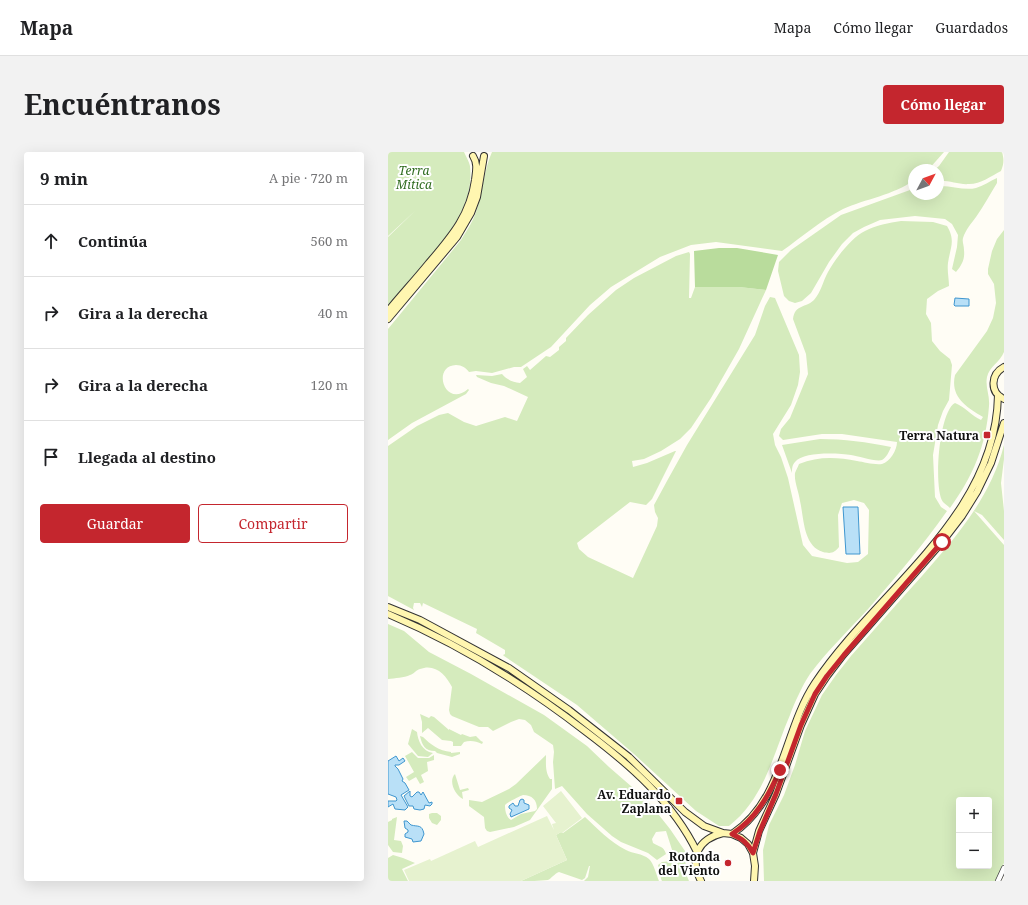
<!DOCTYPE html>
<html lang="es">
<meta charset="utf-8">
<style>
body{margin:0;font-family:"Noto Serif",serif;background:#f2f2f2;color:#202124}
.controls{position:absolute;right:12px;bottom:12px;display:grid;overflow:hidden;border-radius:4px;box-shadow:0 4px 16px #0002}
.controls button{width:36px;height:36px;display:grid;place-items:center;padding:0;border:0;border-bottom:1px solid #e0e0e0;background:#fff;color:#202124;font:20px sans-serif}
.compass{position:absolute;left:520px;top:12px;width:36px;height:36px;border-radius:50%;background:#fff;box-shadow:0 4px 16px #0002;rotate:49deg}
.stop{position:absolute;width:12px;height:12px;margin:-9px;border:3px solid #c4262e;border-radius:50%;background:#fff}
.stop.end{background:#c4262e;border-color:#fff;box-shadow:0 1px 4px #0008}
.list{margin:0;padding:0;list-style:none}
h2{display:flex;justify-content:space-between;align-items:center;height:52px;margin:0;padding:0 16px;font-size:17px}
h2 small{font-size:13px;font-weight:400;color:#757577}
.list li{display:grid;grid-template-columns:26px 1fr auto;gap:12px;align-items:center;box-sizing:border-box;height:72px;padding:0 16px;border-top:1px solid #e0e0e0}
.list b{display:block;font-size:15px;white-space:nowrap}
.list em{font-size:13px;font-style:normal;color:#757577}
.actions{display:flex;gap:8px;padding:12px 16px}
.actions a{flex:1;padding:9px 0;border:1px solid #c4262e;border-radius:4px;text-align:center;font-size:14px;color:#c4262e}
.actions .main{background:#c4262e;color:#fff}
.icon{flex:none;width:22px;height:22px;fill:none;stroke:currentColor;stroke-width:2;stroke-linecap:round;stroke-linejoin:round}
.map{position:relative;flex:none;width:616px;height:729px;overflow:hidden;border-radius:4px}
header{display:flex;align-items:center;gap:24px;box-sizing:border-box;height:56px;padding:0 20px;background:#fff;border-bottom:1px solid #e0e0e0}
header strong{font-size:19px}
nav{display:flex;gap:22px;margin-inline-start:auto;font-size:14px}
.intro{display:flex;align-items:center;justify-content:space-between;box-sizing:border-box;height:96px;padding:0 24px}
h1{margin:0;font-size:28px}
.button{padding:10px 18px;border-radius:4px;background:#c4262e;color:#fff;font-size:14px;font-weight:700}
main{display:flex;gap:24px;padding:0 24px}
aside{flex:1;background:#fff;border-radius:4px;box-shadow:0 4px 16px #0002}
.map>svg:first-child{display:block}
</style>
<header>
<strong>Mapa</strong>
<nav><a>Mapa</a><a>Cómo llegar</a><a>Guardados</a></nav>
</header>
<div class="intro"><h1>Encuéntranos</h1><a class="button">Cómo llegar</a></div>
<main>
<aside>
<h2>9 min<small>A pie · 720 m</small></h2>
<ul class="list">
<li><svg class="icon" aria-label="ahead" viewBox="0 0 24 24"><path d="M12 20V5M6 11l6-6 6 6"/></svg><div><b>Continúa</b></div><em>560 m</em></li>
<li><svg class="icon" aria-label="right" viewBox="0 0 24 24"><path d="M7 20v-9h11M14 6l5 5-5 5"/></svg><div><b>Gira a la derecha</b></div><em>40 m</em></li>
<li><svg class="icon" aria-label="right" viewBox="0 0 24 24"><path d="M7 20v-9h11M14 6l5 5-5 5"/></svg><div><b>Gira a la derecha</b></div><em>120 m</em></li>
<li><svg class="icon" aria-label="arrive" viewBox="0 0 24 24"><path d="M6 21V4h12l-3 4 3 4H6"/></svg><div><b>Llegada al destino</b></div></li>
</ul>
<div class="actions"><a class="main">Guardar</a><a>Compartir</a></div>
</aside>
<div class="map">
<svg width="616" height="729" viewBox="0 0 616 729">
<rect width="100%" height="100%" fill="#fffdf5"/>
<path fill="#d5ebbd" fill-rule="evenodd" d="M0 0H76C78 5 81 9 82 14 87 55 56 88 32 117 21 129 11 142 0 155V85L28 58 0 84Z
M104 0H556L540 18H526V28C506 43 477 47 455 57 433 68 414 85 394 99L328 90 303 93 272 105 223 135 202 153 163 195 133 215H126L104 221 88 219 81 220C78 216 74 213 68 213 43 214 57 257 80 237L81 238 78 242 24 271 0 288V177L73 88C79 78 86 68 89 57 95 38 96 18 104 0Z
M561 0H614C616 7 616 12 613 19 603 24 593 32 581 32 571 33 561 28 550 29V18H546L551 14Z
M609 26V31C602 42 596 54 588 65 583 72 578 77 575 86 574 90 576 93 576 98 577 107 574 113 568 120L564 117 569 95 570 83 564 72 557 67 527 64 492 68 476 75 465 81 454 92 441 110 423 141 414 149 407 151 401 149 396 144 390 119 391 110 403 98 453 63 522 38 526 37V42H550V34C563 33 576 39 588 36 595 34 602 29 609 26Z
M513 69 545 70 559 74C568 89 562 96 560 111 559 118 561 127 561 134L550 139 539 147 538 162 543 171 544 189 552 199 562 207 564 213 561 248 555 259 550 273 545 303 547 345 553 355 559 359C535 393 508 425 481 456 461 478 439 499 422 522 415 532 406 552 402 563 385 602 377 646 341 674H331L308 659 246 602 189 553 116 504 115 503 117 502V498L88 481 89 477 35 451 34 455 32 451H26L25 456 26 458 0 444V294L29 274 51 263 60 261 76 270 88 274 117 265 129 269 140 245 116 234 103 231 89 225 88 223 104 224 114 222C119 228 125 230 132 231L139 225 135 217 139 214 142 218 158 204 162 205 171 198V195L178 189V186L200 163 228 138 246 126 288 104 301 100 302 102 301 146H303L307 135H351L378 138 351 197 323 246 303 276 292 287 273 299 256 307 244 309 245 315 259 311 287 299H288L264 347 258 353 242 350 189 391 191 397 200 405 245 426 269 374 270 366 267 360 266 353 279 329 299 293 367 183 377 154 382 145 387 146 411 203 412 220 410 233 403 253 385 282 387 293 393 305 400 326 415 393 424 404 459 411 470 410 480 402 481 358 476 351 466 348 454 351 450 363 451 395C446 401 443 402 435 400 415 394 416 366 412 349 411 340 406 330 407 321 408 318 410 315 411 312 430 304 449 305 469 309 476 310 486 313 494 312 502 310 509 298 509 290L454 282H434L395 288 391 284 393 277 402 266 420 222 418 202 405 167C407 152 418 156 426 148 433 140 435 129 440 120 447 107 464 85 477 79 488 73 501 71 513 69Z
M616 78V200C612 210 601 215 599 225 597 235 602 243 601 254 598 294 585 324 562 356 560 354 557 352 555 350 545 336 551 259 567 251 577 255 584 264 593 268L595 265C578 255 562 245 567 223L599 179 605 166 608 151 606 132 600 122V117L604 99 609 87Z
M432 287C456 287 479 290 503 295 501 300 498 306 494 308 488 310 470 304 463 303 451 301 415 299 407 310 404 313 404 317 404 321L394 293Z
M616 293V307L613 331 616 359V388L594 363 586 359 616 393V711L607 729H376L375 698 381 673 396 643 407 613 417 579 434 543 448 523 463 504C487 477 510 450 534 424 568 385 603 345 616 293ZM571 648H601V714H571Z
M0 472 16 479 41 500 83 522 156 563 199 594 221 615 259 648 282 677 297 699 298 722 301 729H274L273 727 270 713 274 710 284 709 286 704 278 679 268 680 264 687 265 691C271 695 276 694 278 702L269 708 260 701 233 690 224 684 199 662 174 634 167 637 165 610 166 600 165 593 146 580 143 573 137 568 131 567 123 570 105 579 100 575H91L64 564 62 562 61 558 64 535C58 523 47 511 32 517 28 518 26 522 22 523 16 526 7 526 0 527Z
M32 562 41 566 43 564 46 565 61 578V577L73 583 74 582 82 585 88 584 93 589 95 590 94 592C88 589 82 588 76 590L73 594H65V590L63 589 54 588 40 576 34 581V570Z
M24 577 29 580C30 589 34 599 45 601L40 605 30 604 20 592Z
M32 584 35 585C42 592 51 599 63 600V601L72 600V602L64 605 49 601 47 599C37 599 34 593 32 584Z
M24 600 30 606H41L46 603V608L39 610 40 619 33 623 36 630 32 632 28 625 21 629 18 625 26 620 17 604Z
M158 603C158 611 157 620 162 627H164V637L142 668 126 675 102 680 99 679 97 676 96 665 81 654V648L94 650 121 637 128 632ZM135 643C144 643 149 648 149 657L147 659 133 662 123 668C118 665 117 658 117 653 118 651 132 644 135 643Z
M67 622 72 638 80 636 81 638 74 640 75 647C67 643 60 629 67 622Z
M44 661H49L53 664V668L49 673 44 671 41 666V662Z
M9 665 6 688 13 689 15 694 14 701 5 700 0 693V670L4 668V667Z
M197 665C209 676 222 690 238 698 245 702 254 701 261 707 266 712 268 722 271 729H196L200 725 202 714H201L197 726 194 728 171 720C166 722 164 726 160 728 152 729 140 729 133 729L179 708 168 683 173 680 175 681Z
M5 703 15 706 27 711 14 717 20 729H0V706Z"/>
<path fill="#b9dc9c" d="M331 96H349L390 103 378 138 351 135H307L306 99Z"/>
<path fill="#e6f2cf" d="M173 639 194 666 174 681 173 680 168 683 179 708 133 729H21L16 718 42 707 43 709 87 689 90 695 159 664 166 678 164 672 168 671 155 654Z"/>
<path fill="#b9e0f7" stroke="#3f96cf" d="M567 146 581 147V154H567L566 153Z
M470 355 472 402H458L455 355Z
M8 604 11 609 15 606 17 609 11 613H7V614L10 617 15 627 14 629 17 631 21 638 13 643 20 655 17 658 7 657 5 652 0 655V649H8L9 648 8 645 0 642V609Z
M22 639V644L24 645 29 640H31L33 643 35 640 41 651 44 650V652L42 654 37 653 36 657 32 658 26 657 25 654H21L16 644Z
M134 647 136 648V651L141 653V657L123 665 122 662 124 658 121 656V654L125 651 127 654H130L132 648Z
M16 669H19L23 673C30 675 34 672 36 682L33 689 25 690 24 687 17 685V682L20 680V678L17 676Z"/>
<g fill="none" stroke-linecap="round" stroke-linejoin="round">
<defs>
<path id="minor" d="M610 729 616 716"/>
<path id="secondary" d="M0 159C13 143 27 128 40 112 62 86 82 64 87 28 88 19 90 12 85 4
M0 167 69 85 83 61 89 45 96 4
M616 215C603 222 601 240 616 247
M0 455 32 468 121 516 181 558 241 605 297 660 316 674 335 681 344 682 353 686 360 692 365 701 367 714 366 729
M0 462C71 492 136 532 197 579 241 612 285 650 309 700
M344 682C396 648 395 579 427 531 489 438 608 365 610 243
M365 701 371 679 388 642 413 573 427 542 439 524 455 503 554 390 574 364 589 340 603 311 616 271
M313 729C301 706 310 687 335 681"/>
</defs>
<use href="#minor" stroke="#444" stroke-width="6"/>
<use href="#secondary" stroke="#333" stroke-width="8"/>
<use href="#minor" stroke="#fff" stroke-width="4.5"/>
<use href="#secondary" stroke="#fff6b0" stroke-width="6"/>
</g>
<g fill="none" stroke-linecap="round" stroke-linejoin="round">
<path stroke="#c4262e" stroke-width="5" d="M392 618C381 643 368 667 344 682 354 687 360 691 365 701L372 679 388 642 413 573 427 542 439 524 456 503 554 390"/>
</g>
<g fill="#c4262e" stroke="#fff" stroke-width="1.5">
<rect x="595" y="279" width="8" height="8" rx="2"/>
<rect x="287" y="645" width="8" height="8" rx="2"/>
<circle cx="340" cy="711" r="4"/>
</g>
<g text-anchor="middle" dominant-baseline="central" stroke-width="4" stroke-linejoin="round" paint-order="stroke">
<g font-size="12" font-style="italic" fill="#2f6b1f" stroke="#fff">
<text x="26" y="18">Terra<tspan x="26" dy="14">Mítica</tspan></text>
</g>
<g font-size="12" font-weight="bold" fill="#111" stroke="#fff" text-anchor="end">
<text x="591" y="283">Terra Natura</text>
<text x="283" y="642">Av. Eduardo<tspan x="283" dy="14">Zaplana</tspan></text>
<text x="332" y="704">Rotonda<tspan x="332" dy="14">del Viento</tspan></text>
</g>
</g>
</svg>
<div class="controls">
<button>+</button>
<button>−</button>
</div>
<svg class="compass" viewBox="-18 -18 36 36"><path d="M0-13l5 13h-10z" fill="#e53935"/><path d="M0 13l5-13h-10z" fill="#757577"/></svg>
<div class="stop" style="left:554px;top:390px"></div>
<div class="stop end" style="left:392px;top:618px"></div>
</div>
</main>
